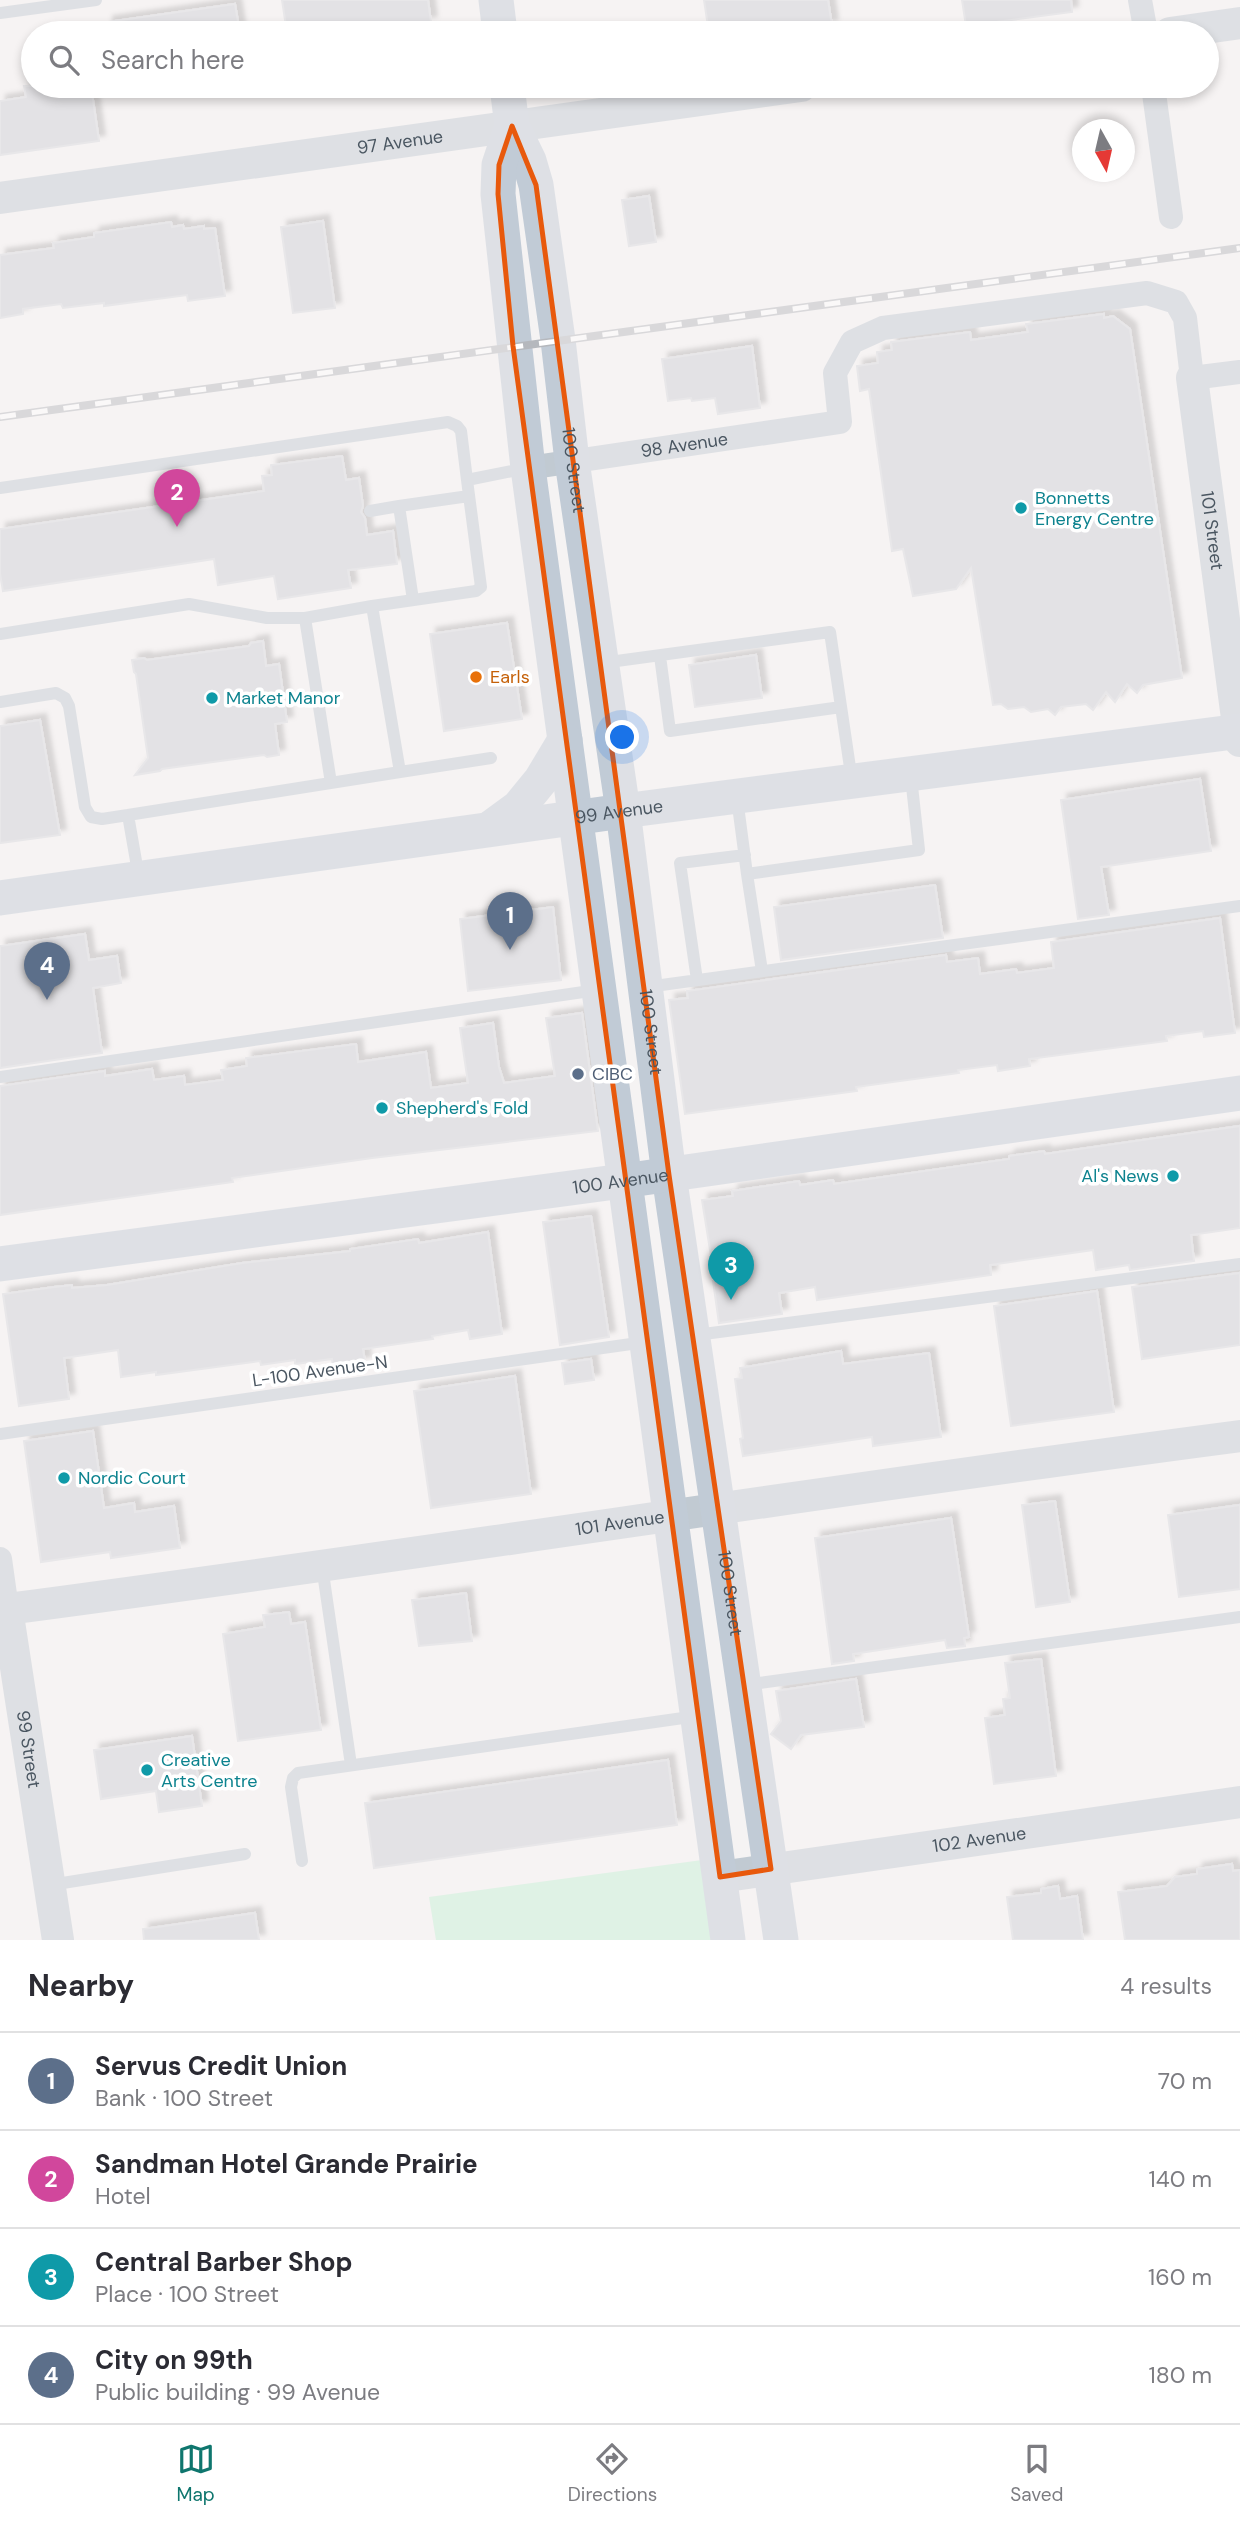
<!DOCTYPE html>
<meta charset="utf-8">
<style>
body{margin:0;font-family:"DM Sans",sans-serif;background:#f7f7f7;color:#2b2b33}
.compass{position:absolute;left:1072px;top:119px;width:63px;height:63px;border-radius:50%;background:#fff;box-shadow:0 4px 10px #0003;rotate:172deg}
.you{position:absolute;left:623px;top:738px;width:24px;height:24px;margin:-18px;border:5px solid #fff;border-radius:50%;background:#1a73e8;box-shadow:0 0 0 10px #1a73e833}
.badge{display:grid;place-items:center;width:46px;height:46px;border-radius:50%;background:#0f766e;color:#fff;font-size:23px;font-weight:700}
.pin{position:absolute;translate:-50% -58px;filter:drop-shadow(0 2px 4px #0008)}
.pin::after{content:'';position:absolute;top:37px;width:24px;height:21px;background:inherit;clip-path:polygon(0 0,100% 0,50% 100%)}
.list{margin:0;padding:0;list-style:none}
h2{display:flex;justify-content:space-between;align-items:center;height:91px;margin:0;padding:0 28px;font-size:30px}
h2 small{font-size:23px;font-weight:400;color:#7c7c81}
.list li{display:grid;grid-template-columns:46px 1fr auto;gap:21px;align-items:center;box-sizing:border-box;height:98px;padding:0 28px;border-top:2px solid #e1e1e2}
.list b{display:block;font-size:26px;white-space:nowrap}
.list p{margin:0;font-size:23px;white-space:nowrap;color:#7c7c81}
.list em{font-size:23px;font-style:normal;color:#7c7c81}
.icon{flex:none;width:38px;height:38px;fill:none;stroke:currentColor;stroke-width:2;stroke-linecap:round;stroke-linejoin:round}
.map{position:relative;flex:none;width:1240px;height:1940px;overflow:hidden}
.search{position:absolute;background:#fff;box-shadow:0 4px 10px #0003;left:21px;right:21px;top:21px;height:77px;display:flex;align-items:center;gap:18px;box-sizing:border-box;padding:0 24px;border-radius:38px;color:#7c7c81;font-size:26px}
.sheet{height:483px;background:#fff}
nav{display:flex;justify-content:space-around;align-items:center;box-sizing:border-box;height:98px;border-top:2px solid #e1e1e2;background:#fff;font-size:19px;color:#7c7c81}
nav a{display:grid;justify-items:center;gap:4px}
nav .on{color:#0f766e}
.map>svg:first-child{display:block}
</style>
<div class="map">
<svg width="1240" height="1940" viewBox="0 0 1240 1940">
<defs>
<filter id="shadow"><feDropShadow dx="6" dy="-6" stdDeviation="2" flood-color="#0004"/></filter>
</defs>
<rect width="100%" height="100%" fill="#f5f3f3"/>
<path fill="#c3f1d5" d="M717 1858 728 1940H436L429 1897Z"/>
<path fill="#cdcfd5" stroke="#d7d9de" stroke-width="2" filter="url(#shadow)" d="M282 0H428L431 22 351 33H287Z
M704 0H828L832 25 775 33H709Z
M962 0H1071L1072 12 966 26Z
M235 4 240 33H108L107 22Z
M24 86H91L99 141 0 155V101L26 97Z
M649 196 656 242 629 246 622 200Z
M323 221 335 308 293 313 281 227Z
M171 222 172 227 183 225 184 229 204 226V229L215 228 225 296 188 301 187 295 104 306V303L63 308 61 304 23 309V314L0 318V255L54 248 53 243 94 237V233Z
M1104 314V318L1113 316 1130 329 1182 678 1143 685 1137 693 1127 684 1115 702 1106 692 1093 710 1086 704 1061 707 1055 715 1048 709 1031 712 1024 707 1008 709 1001 704 993 705 971 568 956 589 913 596 903 549 892 551 869 389 860 391 857 366 878 363 877 352 892 350 891 342 970 332 971 340 1028 332 1026 324Z
M752 346 760 408 718 414 715 398 692 401 691 398 668 401 662 359Z
M342 456 346 480 359 478 363 506 361 512 365 518 367 535 393 531 397 564 348 570 351 588 278 599 274 576 218 585 214 559 3 591 0 574V529L264 491 262 476 272 475 271 465Z
M507 623 522 719 444 731 430 634Z
M263 641 266 666 279 664 287 722 275 724 279 755 267 757 264 755 162 769 160 771 135 775 148 758 136 674 134 672 132 660 144 658 147 660 249 646 251 643Z
M756 655 762 698 695 707 689 665Z
M40 720 60 835 0 843V726Z
M1200 779 1211 851 1101 867 1109 915 1078 919 1061 800Z
M935 885 943 938 781 960 774 907Z
M553 907 561 980 468 991 460 919Z
M1220 918 1235 1033 1204 1037 1203 1031 1166 1036 1167 1041 1029 1059 1030 1066 998 1071 997 1065 958 1070 959 1073 856 1087 857 1091 685 1114 669 1000 688 998 687 991 946 955 947 962 978 958 980 974 1016 969 1017 973 1054 968 1051 942Z
M85 934 89 960 117 956 121 983 93 988 102 1053 0 1068V946Z
M582 1013 598 1131 372 1158 232 1178 233 1182 0 1215V1086L105 1071V1076L152 1069 154 1080 184 1076 185 1085 223 1080 221 1070 247 1066 246 1058 356 1044 358 1062 426 1052 431 1088 468 1083 460 1028 493 1023 499 1067 504 1083 555 1076 546 1018Z
M1240 1126V1228L1191 1235 1194 1261 1130 1270 1129 1265 1096 1270 1093 1250 990 1265 991 1275 817 1300 815 1287 779 1293 782 1314 719 1323 713 1281H715L702 1200 733 1196 732 1191 799 1181 800 1185 833 1180 834 1184 1009 1159V1156L1044 1151 1045 1154Z
M591 1216 609 1337 560 1345 543 1222Z
M488 1232 502 1334 470 1339 468 1330 432 1336 433 1339 363 1349 365 1362 333 1367 332 1359 295 1364V1360L261 1365 260 1361 156 1375V1372L121 1377 118 1350 64 1358 69 1399 19 1406 3 1294 54 1287 72 1285V1288L107 1285 242 1263 350 1251V1249L418 1239 419 1243Z
M1240 1273V1345L1142 1359 1132 1287Z
M1097 1291 1114 1412 1011 1426 994 1306Z
M841 1351 843 1364 929 1353 941 1437 873 1446 872 1437 743 1456 740 1439 743 1438 735 1379 742 1378 740 1368Z
M591 1359 594 1380 565 1384 562 1363Z
M515 1376 531 1494 431 1508 414 1391Z
M93 1431 104 1508 134 1503 135 1512 174 1506 180 1548 111 1558 110 1552 41 1562 24 1441Z
M1055 1501 1070 1602 1036 1607 1022 1505Z
M1240 1505V1589L1179 1597 1168 1515Z
M951 1518 969 1637 964 1638 965 1646 947 1648 945 1640 853 1654 854 1661 832 1664 815 1538Z
M466 1593 472 1641 419 1646 412 1600Z
M289 1612 291 1624 305 1622 321 1730 238 1741 223 1634 265 1627 263 1615Z
M1041 1659 1056 1776 994 1784 985 1718 1005 1715 1003 1699 1010 1698 1005 1663Z
M856 1679 864 1727 801 1735 791 1749 771 1734 781 1721 776 1691Z
M192 1736 202 1806 159 1812 156 1791 101 1799 94 1750Z
M668 1760 677 1825 374 1868 365 1803Z
M1232 1864 1233 1871 1240 1870V1940H1125L1118 1892 1167 1886 1175 1877 1197 1874V1869Z
M1058 1886 1060 1899 1077 1896 1083 1940H1013L1007 1897 1041 1893V1889Z
M255 1913 259 1940H144L143 1929Z"/>
<g fill="none" stroke-linecap="round" stroke-linejoin="round">
<path stroke="#c1cad2" stroke-width="12" d="M0 13 96 0
M0 488 448 422 457 426 461 431 467 480
M399 506 469 496
M370 511 399 506 413 600
M372 606 476 591 481 587 467 480 527 468
M305 618 331 783
M0 634 189 604 267 618H305L372 606 400 772 491 758
M660 656 670 731 841 707
M602 663 830 632 852 781
M0 702 56 693 65 698 69 706 85 807 91 817 102 819 128 815
M737 798 747 874
M139 878 128 815 400 772
M762 971 747 874 919 850 911 777
M697 980 680 863 745 855
M647 987 1240 906
M0 1077 597 990
M696 1335 1240 1264
M0 1434 645 1342
M322 1566 351 1765
M745 1685 1240 1617
M302 1861 291 1787 293 1778 298 1773 697 1716
M50 1885 245 1854"/>
<g stroke="#c1cad2" stroke-width="24">
<path d="M1140 0 1146 33"/>
<path d="M1153 86 1171 217"/>
<path id="s1" d="M528 468 840 422 835 373 852 342 883 328 1147 293 1176 302 1185 318 1192 378 1240 372"/>
<path d="M0 1559 7 1609"/>
</g>
<g stroke="#c1cad2" stroke-width="32">
<path d="M1170 33 1240 23"/>
<path id="s2" d="M0 198 801 86"/>
<path id="s3" d="M1192 378 1240 741"/>
<path id="s4" d="M7 1609 58 1940"/>
<path id="s5" d="M0 1610C414 1556 826 1490 1240 1436"/>
<path id="s6" d="M720 1877 1240 1802"/>
</g>
<g stroke="#c1cbd6" stroke-width="35">
<path d="M496 0 500 33"/>
<path id="s7" d="M507 86 512 126 529 161 536 185 558 340 572 461 623 811 669 1175 781 1940"/>
<path d="M512 126 499 165 498 194 528 468 728 1940"/>
<path d="M489 829 519 807 541 780 565 740"/>
<path id="s8" d="M0 898 623 811 1240 731"/>
<path id="s9" d="M0 1264 623 1181 1240 1093"/>
</g>
<defs>
<path id="rail" d="M0 417 1240 248"/>
</defs>
<use href="#rail" stroke="#b5b8bd" stroke-width="8"/>
<use href="#rail" stroke="#fff" stroke-width="5" stroke-dasharray="16" stroke-linecap="butt"/>
</g>
<path d="M0 0H1240V1940H0ZM512 126 536 185 669 1175 771 1869 720 1877 513 346 498 194 499 165Z" fill="#f5f3f3" fill-opacity=".55" fill-rule="evenodd"/>
<path fill="none" stroke="#e8590c" stroke-width="5" stroke-linejoin="round" d="M512 126 536 185 669 1175 771 1869 720 1877 513 346 498 194 499 165Z"/>
<g fill="#0f9aa8" stroke="#fff" stroke-width="2.5">
<circle cx="1021" cy="508" r="7"/>
<circle cx="212" cy="698" r="7"/>
<circle cx="382" cy="1108" r="7"/>
<circle cx="1173" cy="1176" r="7"/>
<circle cx="64" cy="1478" r="7"/>
<circle cx="147" cy="1770" r="7"/>
</g>
<circle fill="#e8710a" stroke="#fff" stroke-width="2.5" cx="476" cy="677" r="7"/>
<circle fill="#5c6f8a" stroke="#fff" stroke-width="2.5" cx="578" cy="1074" r="7"/>
<g text-anchor="middle" dominant-baseline="central" stroke-width="7" stroke-linejoin="round" paint-order="stroke">
<g font-size="18" fill="#4a5661" stroke="#fff">
<text stroke="none"><textPath href="#s2" startOffset="404">97 Avenue</textPath></text>
<text stroke="none"><textPath href="#s1" startOffset="158">98 Avenue</textPath></text>
<text stroke="none"><textPath href="#s7" startOffset="392">100 Street</textPath></text>
<text stroke="none"><textPath href="#s3" startOffset="154">101 Street</textPath></text>
<text stroke="none"><textPath href="#s8" startOffset="625">99 Avenue</textPath></text>
<text stroke="none"><textPath href="#s7" startOffset="959">100 Street</textPath></text>
<text stroke="none"><textPath href="#s9" startOffset="626">100 Avenue</textPath></text>
<text transform="translate(320 1371) rotate(-8)">L-100 Avenue-N</text>
<text stroke="none"><textPath href="#s5" startOffset="626">101 Avenue</textPath></text>
<text stroke="none"><textPath href="#s7" startOffset="1526">100 Street</textPath></text>
<text stroke="none"><textPath href="#s4" startOffset="142">99 Street</textPath></text>
<text stroke="none"><textPath href="#s6" startOffset="262">102 Avenue</textPath></text>
</g>
<g font-size="18" fill="#0d838f" stroke="#fff" text-anchor="start">
<text x="1035" y="498">Bonnetts<tspan x="1035" dy="21">Energy Centre</tspan></text>
<text x="226" y="698">Market Manor</text>
<text x="396" y="1108">Shepherd's Fold</text>
<text x="1159" y="1176" text-anchor="end">Al's News</text>
<text x="78" y="1478">Nordic Court</text>
<text x="161" y="1760">Creative<tspan x="161" dy="21">Arts Centre</tspan></text>
</g>
<g font-size="18" fill="#c56008" stroke="#fff" text-anchor="start">
<text x="490" y="677">Earls</text>
</g>
<g font-size="18" fill="#4e5e75" stroke="#fff" text-anchor="start">
<text x="592" y="1074">CIBC</text>
</g>
</g>
</svg>
<svg class="compass" viewBox="-18 -18 36 36"><path d="M0-13l5 13h-10z" fill="#e53935"/><path d="M0 13l5-13h-10z" fill="#7c7c81"/></svg>
<div class="you"></div>
<div class="pin badge" style="left:510px;top:950px;background:#5c6f8a">1</div>
<div class="pin badge" style="left:177px;top:527px;background:#d1479c">2</div>
<div class="pin badge" style="left:731px;top:1300px;background:#0f9aa8">3</div>
<div class="pin badge" style="left:47px;top:1000px;background:#5c6f8a">4</div>
<div class="search"><svg class="icon" aria-label="search" viewBox="0 0 24 24"><circle cx="10" cy="10" r="6"/><path d="M15 15l6 6"/></svg>Search here</div>
</div>
<section class="sheet">
<h2>Nearby<small>4 results</small></h2>
<ul class="list">
<li><span class="badge" style="background:#5c6f8a">1</span><div><b>Servus Credit Union</b><p>Bank · 100 Street</p></div><em>70 m</em></li>
<li><span class="badge" style="background:#d1479c">2</span><div><b>Sandman Hotel Grande Prairie</b><p>Hotel</p></div><em>140 m</em></li>
<li><span class="badge" style="background:#0f9aa8">3</span><div><b>Central Barber Shop</b><p>Place · 100 Street</p></div><em>160 m</em></li>
<li><span class="badge" style="background:#5c6f8a">4</span><div><b>City on 99th</b><p>Public building · 99 Avenue</p></div><em>180 m</em></li>
</ul>
</section>
<nav>
<a class="on"><svg class="icon" aria-label="map" viewBox="0 0 24 24"><path d="M3 6l6-2 6 2 6-2v14l-6 2-6-2-6 2zM9 4v14M15 6v14"/></svg>Map</a>
<a><svg class="icon" aria-label="directions" viewBox="0 0 24 24"><path d="M12 3l9 9-9 9-9-9zM9 14v-3h6M13 9l2 2-2 2"/></svg>Directions</a>
<a><svg class="icon" aria-label="saved" viewBox="0 0 24 24"><path d="M7 4h10v16l-5-4-5 4z"/></svg>Saved</a>
</nav>
